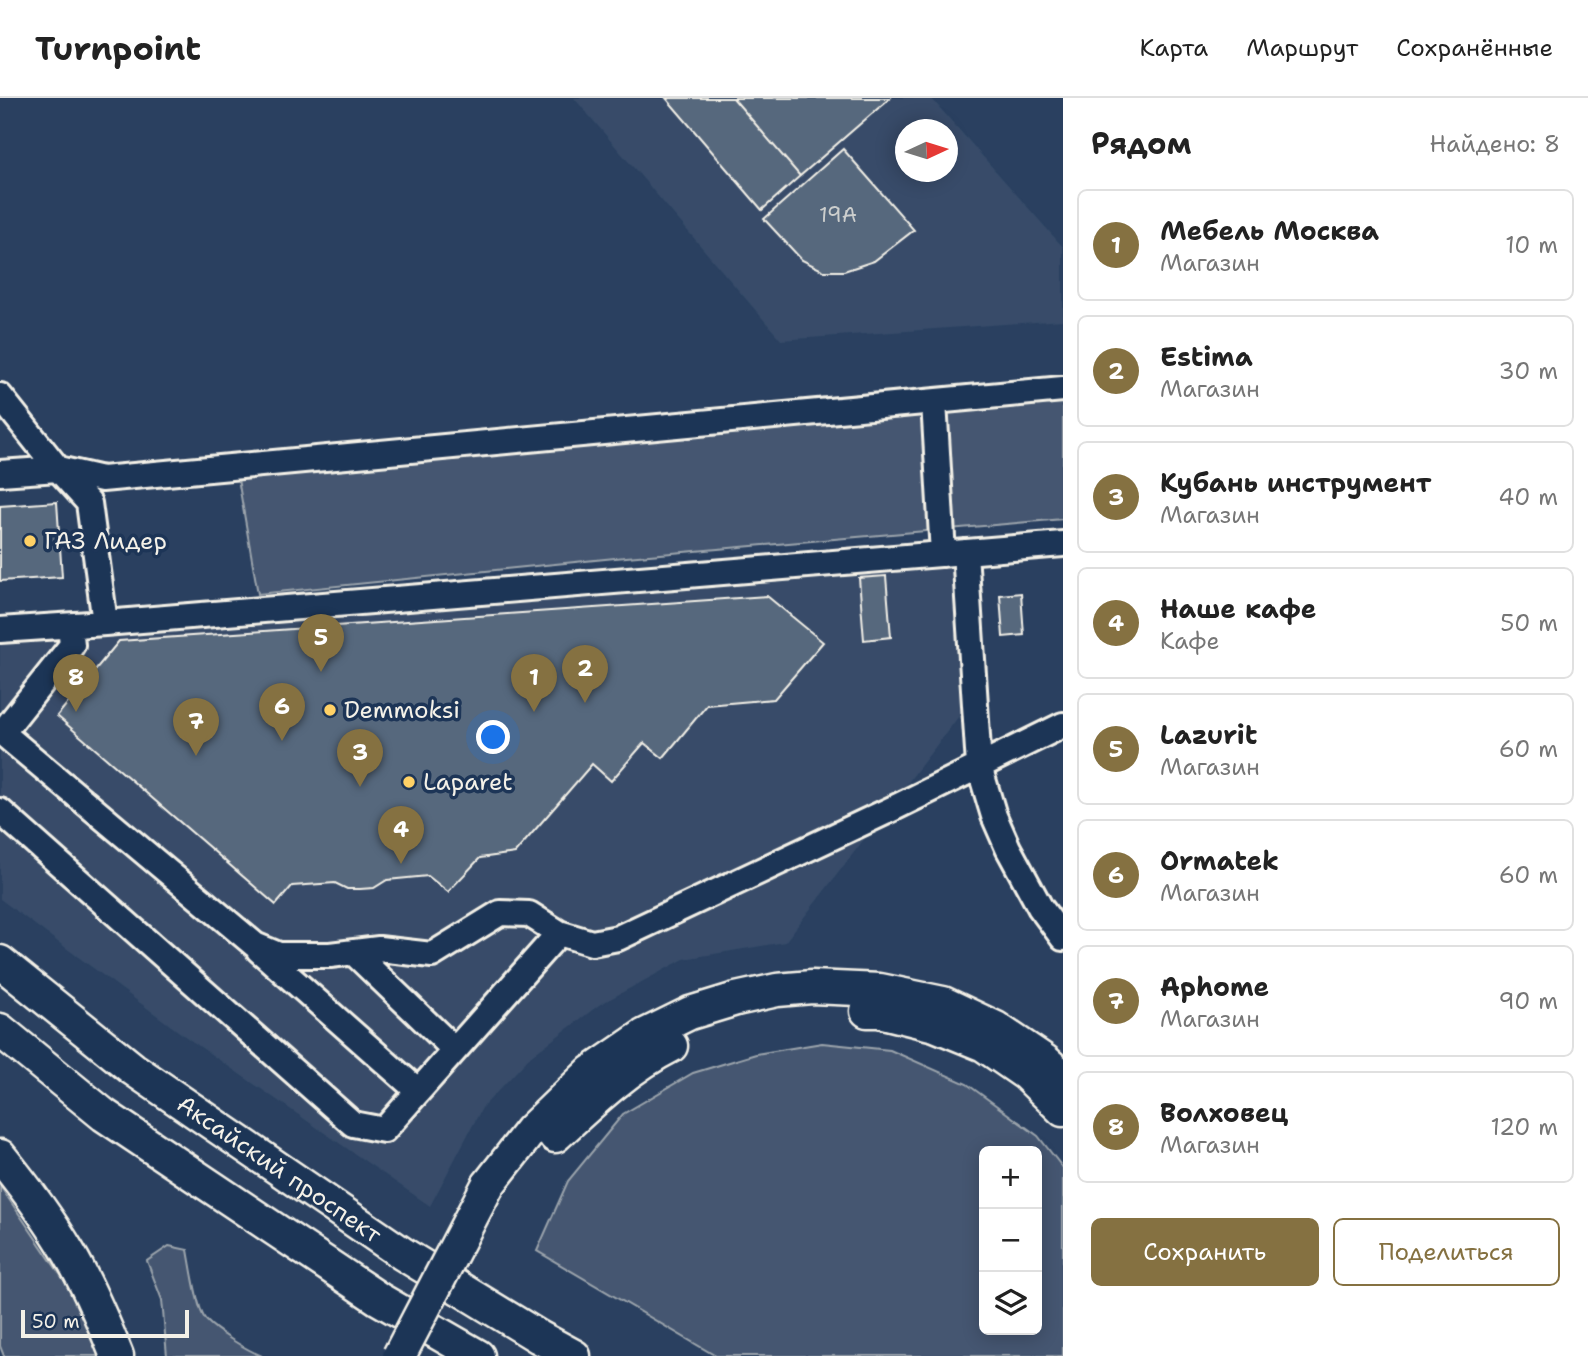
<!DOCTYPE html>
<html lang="ru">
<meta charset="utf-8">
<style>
body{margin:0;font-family:"Shantell Sans",sans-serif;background:#f6f6f6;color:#222}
.controls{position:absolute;right:21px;bottom:21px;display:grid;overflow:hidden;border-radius:10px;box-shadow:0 4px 18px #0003}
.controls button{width:63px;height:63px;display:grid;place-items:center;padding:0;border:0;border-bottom:2px solid #e0e0e0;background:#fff;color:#222;font:35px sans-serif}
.compass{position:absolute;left:895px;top:21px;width:63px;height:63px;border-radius:50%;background:#fff;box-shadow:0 4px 18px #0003;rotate:86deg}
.scale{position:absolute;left:21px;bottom:18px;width:168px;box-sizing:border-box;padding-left:7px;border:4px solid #f4f1e8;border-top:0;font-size:19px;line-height:24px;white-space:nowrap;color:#f4f1e8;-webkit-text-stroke:5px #1d3557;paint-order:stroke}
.you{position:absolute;left:494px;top:640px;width:24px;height:24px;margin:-18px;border:5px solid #fff;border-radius:50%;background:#1a73e8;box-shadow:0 0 0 10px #1a73e833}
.badge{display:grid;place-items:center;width:46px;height:46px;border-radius:50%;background:#857141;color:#fff;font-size:23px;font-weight:700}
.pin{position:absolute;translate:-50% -58px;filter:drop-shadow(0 2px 4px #0008)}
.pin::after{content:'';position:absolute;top:37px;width:24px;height:21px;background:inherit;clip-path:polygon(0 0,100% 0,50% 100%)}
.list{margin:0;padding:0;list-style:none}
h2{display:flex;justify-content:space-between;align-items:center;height:91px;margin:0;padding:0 28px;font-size:30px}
h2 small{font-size:23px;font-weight:400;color:#767676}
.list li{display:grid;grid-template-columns:46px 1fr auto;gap:21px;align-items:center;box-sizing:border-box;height:112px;margin:0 14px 14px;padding:0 14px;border:2px solid #e0e0e0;border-radius:10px}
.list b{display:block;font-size:26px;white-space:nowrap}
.list p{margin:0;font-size:23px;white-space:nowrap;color:#767676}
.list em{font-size:23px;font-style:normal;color:#767676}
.actions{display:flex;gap:14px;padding:21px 28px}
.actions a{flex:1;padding:16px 0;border:2px solid #857141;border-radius:10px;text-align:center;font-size:24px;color:#857141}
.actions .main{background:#857141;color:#fff}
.icon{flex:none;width:38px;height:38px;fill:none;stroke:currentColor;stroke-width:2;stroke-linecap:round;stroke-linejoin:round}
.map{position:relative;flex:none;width:1063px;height:1258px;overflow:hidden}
header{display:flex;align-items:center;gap:42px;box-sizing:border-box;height:98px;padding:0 35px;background:#fff;border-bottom:2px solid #e0e0e0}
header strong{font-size:33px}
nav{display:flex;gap:38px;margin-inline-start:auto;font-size:24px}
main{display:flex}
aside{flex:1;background:#fff}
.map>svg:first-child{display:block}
</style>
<header>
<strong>Turnpoint</strong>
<nav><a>Карта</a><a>Маршрут</a><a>Сохранённые</a></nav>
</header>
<main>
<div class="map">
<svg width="1063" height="1258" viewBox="0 0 1063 1258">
<rect width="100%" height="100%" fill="#2a4060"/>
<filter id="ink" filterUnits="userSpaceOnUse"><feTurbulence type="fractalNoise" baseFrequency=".0143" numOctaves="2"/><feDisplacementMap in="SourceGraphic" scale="14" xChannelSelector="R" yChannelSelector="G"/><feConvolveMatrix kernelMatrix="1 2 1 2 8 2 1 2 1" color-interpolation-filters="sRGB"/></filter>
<g filter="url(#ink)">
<path fill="#374c69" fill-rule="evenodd" d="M574 0H931L1063 149V222L781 242ZM906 32H948V74H906Z
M958 465 966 609 785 844 684 861 599 907 530 959 482 1010 430 1108 186 939 0 801V545Z"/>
<path fill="#445771" stroke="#9ca4ac" stroke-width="2" fill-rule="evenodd" d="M1063 301V421L615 460 258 496 238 381 618 340Z
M822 945 890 952 967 986 1038 1038 1063 1070V1258H716L537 1153 568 1083 623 1016 693 975 756 956ZM1037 1053V1232H984V1053Z
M0 1088 77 1201 102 1258H4L0 1248Z
M169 1148 188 1152C191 1167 197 1213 206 1222 217 1234 247 1252 262 1258H167L162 1202 147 1163Z"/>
<path fill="#56677d" stroke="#f4f1e8" stroke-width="2" d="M666 0H733L800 78 762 112Z
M733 0H890L800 78Z
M843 51 914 132 874 163 844 173H824L802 162 764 121Z
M57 404 62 479 0 483V408Z
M886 478 891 539 864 542 859 480Z
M1021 495 1024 537 1003 539 1000 497Z
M767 498 823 544 774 601 707 607 663 660 644 645 611 683 592 666 515 755 480 760 448 794 428 778 387 782 374 790 360 791H347L335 785 292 788 276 807 57 618 119 543Z"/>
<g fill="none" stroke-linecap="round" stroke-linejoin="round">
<defs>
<path id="minor" d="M0 298 58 371 89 405 105 525
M934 304 943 456
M0 375 58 371 102 381 1063 291
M965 454 979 668 994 718 1008 750 1040 809 1063 840
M0 532 105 525 1063 446
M0 633 255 847 279 857H330L379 851 432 857 500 815 529 816 559 835 384 1032 353 1026 0 713
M2 635 72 547 70 528
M559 835 592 845 618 840 894 710 1063 627
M259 852 418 993
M353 854 455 952"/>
<g id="major">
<path id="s1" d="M0 864 133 971 403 1156 539 1239 574 1258"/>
<path d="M867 913H879L935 927 984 947 1026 976 1063 1012"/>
<path d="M0 932 104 1017 379 1201 478 1258"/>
<path d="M555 1038C591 1005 627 970 671 948"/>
<path d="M0 1058C25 1089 49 1121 69 1155 88 1187 103 1223 117 1258"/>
<path d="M488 1087 531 1032 591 974 645 937 690 915 736 901 777 892 812 889 880 892 943 905 996 930 1045 963 1063 979"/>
</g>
</defs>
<use href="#minor" stroke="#f4f1e8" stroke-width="30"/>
<use href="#major" stroke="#f4f1e8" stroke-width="37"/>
<use href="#minor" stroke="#1d3557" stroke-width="24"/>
<use href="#major" stroke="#1d3557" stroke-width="32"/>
<defs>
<path id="major-bridge" d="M399 1258 488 1087"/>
</defs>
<use href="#major-bridge" stroke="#f4f1e8" stroke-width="37" stroke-linecap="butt"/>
<use href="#major-bridge" stroke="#1d3557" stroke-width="32"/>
</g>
</g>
<g fill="#ffd166" stroke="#1d3557" stroke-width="2.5">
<circle cx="30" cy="443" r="7"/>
<circle cx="330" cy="612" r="7"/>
<circle cx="409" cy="684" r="7"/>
</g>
<g text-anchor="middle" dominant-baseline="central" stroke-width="7" stroke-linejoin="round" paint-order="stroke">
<g font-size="21" fill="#cccecd">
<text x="838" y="117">19А</text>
</g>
<g font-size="24" fill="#f4f1e8" stroke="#1d3557" text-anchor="start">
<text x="44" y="443">ГАЗ Лидер</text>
<text x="344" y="612">Demmoksi</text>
<text x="423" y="684">Laparet</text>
</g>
<g font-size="24" fill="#f4f1e8" stroke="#1d3557">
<text stroke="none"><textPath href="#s1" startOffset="348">Аксайский проспект</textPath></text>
</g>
</g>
</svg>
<div class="controls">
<button>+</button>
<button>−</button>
<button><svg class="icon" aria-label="layers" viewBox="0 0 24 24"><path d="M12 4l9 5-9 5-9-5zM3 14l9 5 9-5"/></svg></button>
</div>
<svg class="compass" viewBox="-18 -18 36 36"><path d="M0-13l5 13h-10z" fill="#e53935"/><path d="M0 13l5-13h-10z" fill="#767676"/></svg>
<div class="scale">50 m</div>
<div class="you"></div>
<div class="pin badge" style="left:534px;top:614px">1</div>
<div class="pin badge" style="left:585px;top:605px">2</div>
<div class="pin badge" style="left:360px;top:689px">3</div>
<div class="pin badge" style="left:401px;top:766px">4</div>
<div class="pin badge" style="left:321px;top:574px">5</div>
<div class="pin badge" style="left:282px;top:643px">6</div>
<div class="pin badge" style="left:196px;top:658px">7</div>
<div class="pin badge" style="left:76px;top:614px">8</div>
</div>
<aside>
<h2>Рядом<small>Найдено: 8</small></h2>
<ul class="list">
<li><span class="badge">1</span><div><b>Мебель Москва</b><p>Магазин</p></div><em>10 m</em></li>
<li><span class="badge">2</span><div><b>Estima</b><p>Магазин</p></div><em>30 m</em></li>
<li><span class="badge">3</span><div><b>Кубань инструмент</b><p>Магазин</p></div><em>40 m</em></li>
<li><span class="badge">4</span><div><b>Наше кафе</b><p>Кафе</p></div><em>50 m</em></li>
<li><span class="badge">5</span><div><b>Lazurit</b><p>Магазин</p></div><em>60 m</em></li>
<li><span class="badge">6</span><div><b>Ormatek</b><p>Магазин</p></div><em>60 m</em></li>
<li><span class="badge">7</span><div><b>Aphome</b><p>Магазин</p></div><em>90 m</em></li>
<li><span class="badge">8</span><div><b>Волховец</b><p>Магазин</p></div><em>120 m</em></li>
</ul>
<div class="actions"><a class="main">Сохранить</a><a>Поделиться</a></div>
</aside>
</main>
